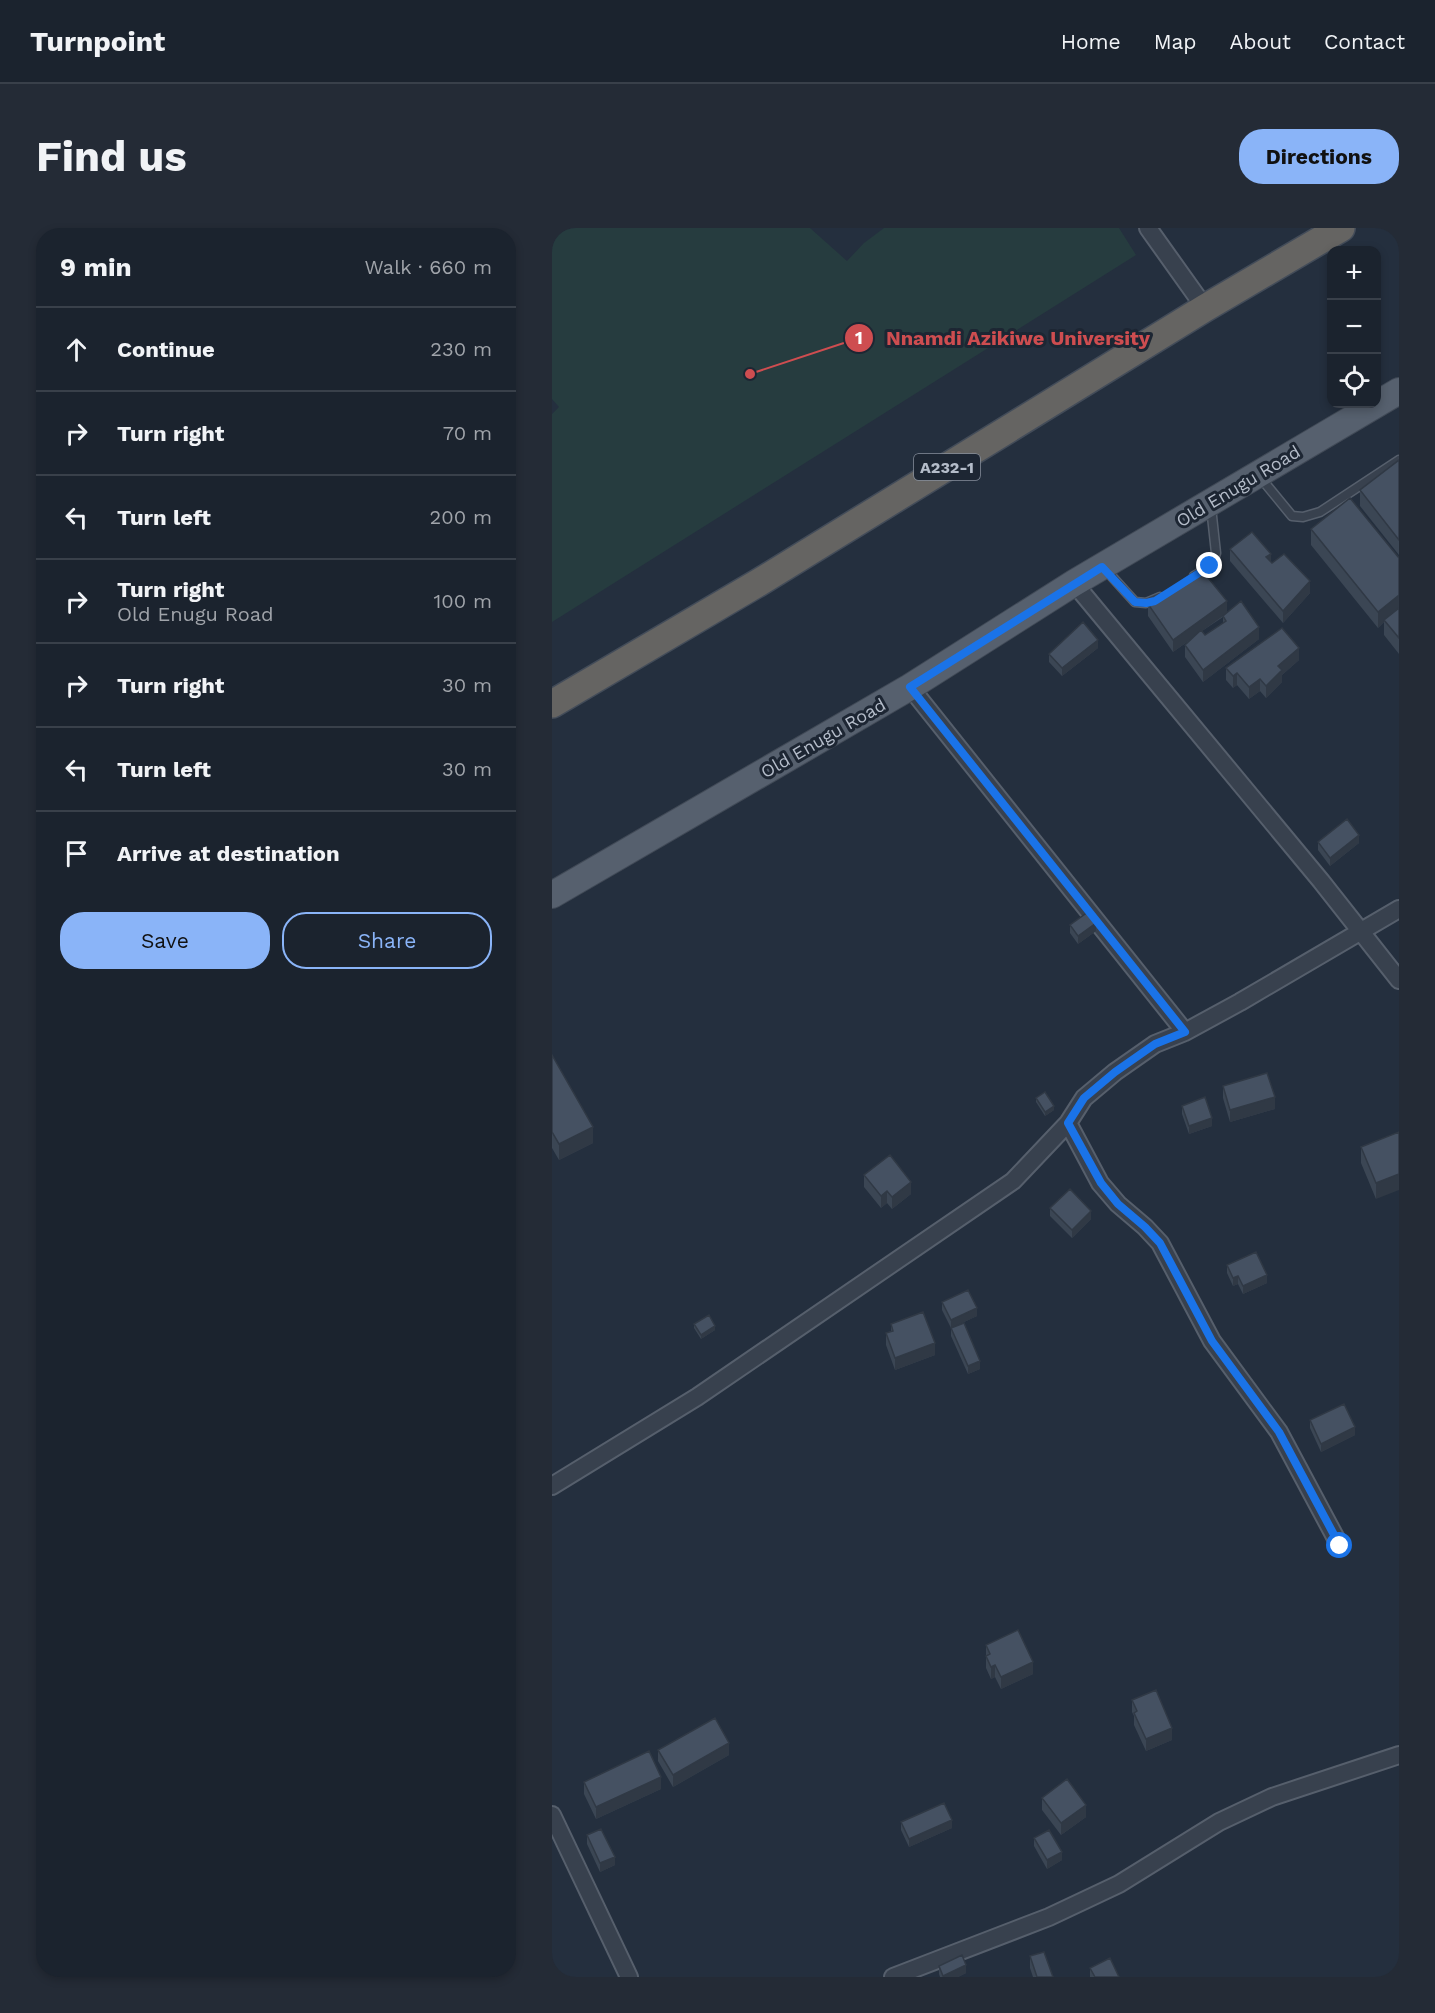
<!DOCTYPE html>
<meta charset="utf-8">
<style>
body{margin:0;font-family:"Work Sans",sans-serif;background:#242b36;color:#f1f3f6}
.controls{position:absolute;right:18px;top:18px;display:grid;overflow:hidden;border-radius:12px;box-shadow:0 3px 9px #0003}
.controls button{width:54px;height:54px;display:grid;place-items:center;padding:0;border:0;border-bottom:2px solid #39404a;background:#1b232e;color:#f1f3f6;font:30px sans-serif}
.stop{position:absolute;width:18px;height:18px;margin:-14px;border:4px solid #1a73e8;border-radius:50%;background:#fff}
.stop.end{background:#1a73e8;border-color:#fff;box-shadow:0 2px 6px #0008}
.list{margin:0;padding:0;list-style:none}
h2{display:flex;justify-content:space-between;align-items:center;height:78px;margin:0;padding:0 24px;font-size:26px}
h2 small{font-size:20px;font-weight:400;color:#a0a4aa}
.list li{display:grid;grid-template-columns:39px 1fr auto;gap:18px;align-items:center;box-sizing:border-box;height:84px;padding:0 24px;border-top:2px solid #39404a}
.list b{display:block;font-size:22px;white-space:nowrap}
.list p{margin:0;font-size:20px;white-space:nowrap;color:#a0a4aa}
.list em{font-size:20px;font-style:normal;color:#a0a4aa}
.actions{display:flex;gap:12px;padding:18px 24px}
.actions a{flex:1;padding:14px 0;border:2px solid #8ab4f8;border-radius:24px;text-align:center;font-size:21px;color:#8ab4f8}
.actions .main{background:#8ab4f8;color:#111}
.icon{flex:none;width:33px;height:33px;fill:none;stroke:currentColor;stroke-width:2;stroke-linecap:round;stroke-linejoin:round}
.map{position:relative;flex:none;width:847px;height:1749px;overflow:hidden;border-radius:24px}
header{display:flex;align-items:center;gap:36px;box-sizing:border-box;height:84px;padding:0 30px;background:#1b232e;border-bottom:2px solid #39404a}
header strong{font-size:28px}
nav{display:flex;gap:33px;margin-inline-start:auto;font-size:21px}
.intro{display:flex;align-items:center;justify-content:space-between;box-sizing:border-box;height:144px;padding:0 36px}
h1{margin:0;font-size:42px}
.button{padding:15px 27px;border-radius:24px;background:#8ab4f8;color:#111;font-size:21px;font-weight:700}
main{display:flex;gap:36px;padding:0 36px}
aside{flex:1;background:#1b232e;border-radius:24px;box-shadow:0 3px 9px #0003}
.map>svg:first-child{display:block}
</style>
<header>
<strong>Turnpoint</strong>
<nav><a>Home</a><a>Map</a><a>About</a><a>Contact</a></nav>
</header>
<div class="intro"><h1>Find us</h1><a class="button">Directions</a></div>
<main>
<aside>
<h2>9 min<small>Walk · 660 m</small></h2>
<ul class="list">
<li><svg class="icon" aria-label="ahead" viewBox="0 0 24 24"><path d="M12 20V5M6 11l6-6 6 6"/></svg><div><b>Continue</b></div><em>230 m</em></li>
<li><svg class="icon" aria-label="right" viewBox="0 0 24 24"><path d="M7 20v-9h11M14 6l5 5-5 5"/></svg><div><b>Turn right</b></div><em>70 m</em></li>
<li><svg class="icon" aria-label="left" viewBox="0 0 24 24"><path d="M17 20v-9H6M10 6l-5 5 5 5"/></svg><div><b>Turn left</b></div><em>200 m</em></li>
<li><svg class="icon" aria-label="right" viewBox="0 0 24 24"><path d="M7 20v-9h11M14 6l5 5-5 5"/></svg><div><b>Turn right</b><p>Old Enugu Road</p></div><em>100 m</em></li>
<li><svg class="icon" aria-label="right" viewBox="0 0 24 24"><path d="M7 20v-9h11M14 6l5 5-5 5"/></svg><div><b>Turn right</b></div><em>30 m</em></li>
<li><svg class="icon" aria-label="left" viewBox="0 0 24 24"><path d="M17 20v-9H6M10 6l-5 5 5 5"/></svg><div><b>Turn left</b></div><em>30 m</em></li>
<li><svg class="icon" aria-label="arrive" viewBox="0 0 24 24"><path d="M6 21V4h12l-3 4 3 4H6"/></svg><div><b>Arrive at destination</b></div></li>
</ul>
<div class="actions"><a class="main">Save</a><a>Share</a></div>
</aside>
<div class="map">
<svg width="847" height="1749" viewBox="0 0 847 1749">
<rect width="100%" height="100%" fill="#242f3e"/>
<path fill="#263c3f" d="M0 0H258L295 33 312 15 332 0H567L584 27 0 394V186L7 179 0 171Z"/>
<g fill="none" stroke-linecap="round" stroke-linejoin="round">
<defs>
<path id="service" d="M708 249 740 288 751 289 768 284 847 232
M553 341 583 374 594 375 608 369
M642 348C653 342 661 338 664 325L659 279"/>
<path id="minor" d="M596 0 653 80
M522 355 769 653 847 752
M358 459 633 804
M516 895 548 955 566 976 593 999 608 1015 660 1113 727 1204 788 1318
M0 1258 145 1169 461 953 516 895 532 870 563 844 603 816 633 804 688 774 847 681
M0 1587 77 1749
M341 1749 497 1689 567 1656 667 1594 720 1569 847 1527"/>
<path id="primary" d="M0 667 358 459 522 355 847 163"/>
<path id="trunk" d="M0 476 206 355 653 80 789 0"/>
</defs>
<use href="#service" stroke="#565f6c" stroke-width="11"/>
<use href="#minor" stroke="#565f6c" stroke-width="20"/>
<use href="#primary" stroke="#414a57" stroke-width="28"/>
<use href="#trunk" stroke="#434c59" stroke-width="30"/>
<use href="#service" stroke="#38414e" stroke-width="8"/>
<use href="#minor" stroke="#38414e" stroke-width="16"/>
<use href="#primary" stroke="#56606e" stroke-width="26"/>
<use href="#trunk" stroke="#656462" stroke-width="27"/>
</g>
<path fill="#3b4654" fill-rule="evenodd" d="M847 232V327L808 278V262Z
M759 301 847 330V426L832 407V394L826 400 759 317Z
M678 321 719 334 758 365 731 395 678 333Z
M596 376 675 384 707 411 651 454 633 429V417L638 412 621 424 596 388ZM671 389V395L653 407 650 403Z
M546 420 510 448 497 434V426Z
M747 432 730 447V454L714 470 708 463 697 471 685 457 681 460 674 452V440Z
M766 614 807 615 778 638 766 622Z
M518 697 544 703 526 716 518 705Z
M0 827 41 915 7 932 0 920Z
M671 858 723 881 678 894 671 870Z
M484 870 502 882 493 888 484 874Z
M630 878 660 898 637 906 630 886Z
M847 904 824 971 809 935V919Z
M312 947 359 966 340 981 335 975 329 980 312 959Z
M498 980 539 991 520 1010 498 988Z
M675 1037 715 1055 691 1066 686 1056 681 1058 675 1045Z
M390 1074 425 1088 399 1100 390 1082Z
M142 1096 163 1102 149 1111 142 1100Z
M339 1096 383 1127 343 1142 334 1117V1105L339 1103Z
M399 1100 428 1141 416 1146 399 1108Z
M758 1192 803 1207 769 1224 758 1200Z
M434 1417 481 1446 449 1461 443 1449 439 1451 434 1440Z
M580 1472 620 1512 594 1523 582 1497V1488L580 1484Z
M106 1522 177 1527 121 1559 106 1533Z
M32 1554 109 1561 44 1591 32 1566Z
M490 1570 534 1589 509 1607 490 1582Z
M349 1594 400 1600 357 1619 349 1602Z
M35 1607 63 1637 48 1644 35 1616Z
M482 1610 510 1632 495 1641 482 1618Z
M478 1728 501 1749H481L478 1740Z
M387 1738 414 1745 406 1749H388L387 1746Z
M538 1740 567 1749H538Z"/>
<path fill="#303945" d="M719 326V338L714 329Z
M758 353V365L731 395V383Z
M847 367V383L832 392V394L826 400V384Z
M675 373V385L621 424V412Z
M707 399V411L651 454V442Z
M546 412V420L510 448V440Z
M747 420V432L730 447V454L714 470V458L726 438Z
M685 445V457L681 460V448Z
M708 451V463L697 471V459Z
M807 607V615L778 638V630Z
M544 695V703L526 716V708Z
M723 869V881L678 894V882Z
M502 878V882L493 888V884Z
M660 890V898L637 906V898Z
M41 899V915L7 932V916Z
M847 946V962L824 971V955Z
M359 954V966L340 981V969Z
M335 963V975L329 980V968Z
M539 983V991L520 1010V1002Z
M715 1047V1055L691 1066V1058Z
M686 1048V1056L681 1058V1050Z
M425 1080V1088L399 1100V1092Z
M163 1098V1102L149 1111V1107Z
M383 1115V1127L343 1142V1130Z
M428 1133V1141L416 1146V1138Z
M803 1199V1207L769 1224V1216Z
M481 1434V1446L449 1461V1449Z
M443 1437V1449L439 1451V1439Z
M620 1500V1512L594 1523V1511Z
M177 1515V1527L121 1559V1547Z
M109 1549V1561L44 1591V1579Z
M534 1577V1589L509 1607V1595Z
M400 1592V1600L357 1619V1611Z
M510 1624V1632L495 1641V1632Z
M63 1629V1637L48 1644V1635Z
M414 1737V1745L406 1749H391V1748Z"/>
<path fill="#455162" stroke="#303945" stroke-width="1.5" d="M847 232V312L808 262Z
M798 270 847 330V367L826 384 759 301Z
M700 304 719 326 714 329 720 335 732 326 758 353 731 383 678 321Z
M648 340 675 373 621 412 596 376Z
M689 373 707 399 651 442 633 417 649 402 653 407 674 393 671 388Z
M847 380V410L832 392Z
M531 394 546 412 510 440 497 426Z
M730 400 747 420 726 438 730 442 714 458 708 451 697 459 685 445 681 448 674 440Z
M795 591 807 607 778 630 766 614Z
M536 684 544 695 526 708 518 697Z
M0 827 41 899 7 916 0 904Z
M715 845 723 869 678 882 671 858Z
M493 864 502 878 493 884 484 870Z
M653 869 660 890 637 898 630 878Z
M847 904V946L824 955 809 919Z
M338 927 359 954 340 969 335 963 329 968 312 947Z
M518 961 539 983 520 1002 498 980Z
M704 1024 715 1047 691 1058 686 1048 681 1050 675 1037Z
M416 1062 425 1080 399 1092 390 1074Z
M371 1084 383 1115 343 1130 334 1105 341 1103 339 1096Z
M157 1087 163 1098 149 1107 142 1096Z
M412 1095 428 1133 416 1138 399 1100Z
M792 1176 803 1199 769 1216 758 1192Z
M466 1402 481 1434 449 1449 443 1437 439 1439 434 1428 438 1426 434 1417Z
M604 1462 620 1500 594 1511 582 1485 585 1483 580 1472Z
M163 1490 177 1515 121 1547 106 1522Z
M97 1523 109 1549 44 1579 32 1554Z
M515 1551 534 1577 509 1595 490 1570Z
M392 1575 400 1592 357 1611 349 1594Z
M49 1601 63 1629 48 1635 35 1607Z
M497 1602 510 1624 495 1632 482 1610Z
M492 1724 501 1749H485L478 1728Z
M410 1727 414 1737 391 1748 387 1738Z
M558 1730 567 1749H543L538 1740Z"/>
<g fill="none" stroke-linecap="round" stroke-linejoin="round">
<path stroke="#1a73e8" stroke-width="8" d="M658 338 603 373 594 375 583 374 550 339 358 459 633 804 603 816 563 844 532 870 516 895 549 955 566 976 593 999 608 1015 660 1113 727 1204 788 1318"/>
</g>
<g text-anchor="middle" dominant-baseline="central" stroke-width="6" stroke-linejoin="round" paint-order="stroke">
<rect fill="#1d2633" stroke="#878f9c" stroke-width="1.5" x="362" y="226" width="66" height="26" rx="4.5"/>
<g font-size="16" font-weight="bold" fill="#b4bcc9">
<text x="395" y="239">A232-1</text>
</g>
<g font-size="18" fill="#b4bcc9" stroke="#1d2633">
<text transform="translate(686 258) rotate(-31)">Old Enugu Road</text>
<text transform="translate(271 510) rotate(-30)">Old Enugu Road</text>
</g>
</g>
<path fill="none" stroke="#ce4d50" stroke-width="2" d="M198 146L307 110"/>
<g fill="#ce4d50" stroke="#1d2633" stroke-width="2">
<circle cx="198" cy="146" r="6"/>
<circle cx="307" cy="110" r="15"/>
</g>
<g font-size="18" text-anchor="middle" font-weight="bold" fill="#fff">
<text x="307" y="116">1</text>
</g>
<g font-size="20" text-anchor="middle" font-weight="bold" fill="#ce4d50" stroke="#1d2633" stroke-width="6" stroke-linejoin="round" paint-order="stroke">
<text x="466" y="117">Nnamdi Azikiwe University</text>
</g>
</svg>
<div class="controls">
<button>+</button>
<button>−</button>
<button><svg class="icon" aria-label="locate" viewBox="0 0 24 24"><circle cx="12" cy="12" r="6"/><path d="M12 2v4M12 18v4M2 12h4M18 12h4"/></svg></button>
</div>
<div class="stop" style="left:788px;top:1318px"></div>
<div class="stop end" style="left:658px;top:338px"></div>
</div>
</main>
